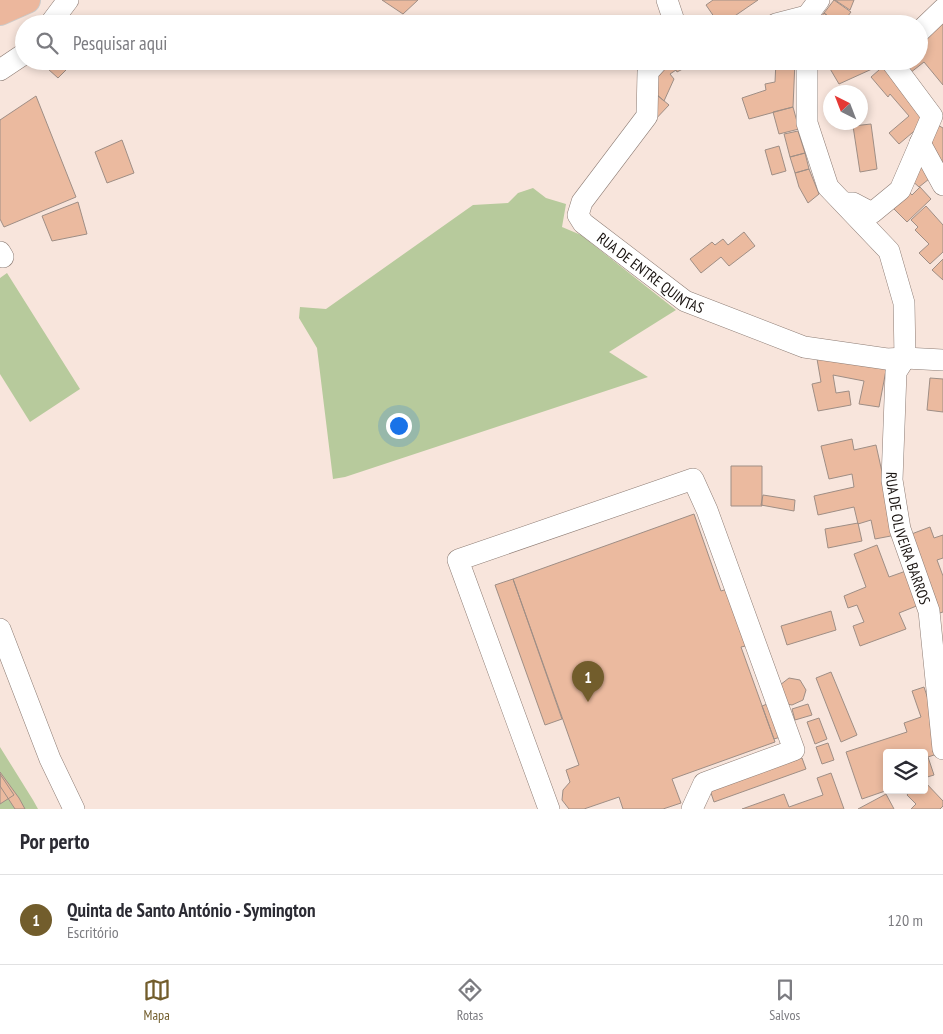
<!DOCTYPE html>
<html lang="pt">
<meta charset="utf-8">
<style>
body{margin:0;font-family:"PT Sans Narrow",sans-serif;background:#f2f2f3;color:#2b2b33}
.controls{position:absolute;right:15px;bottom:15px;display:grid;overflow:hidden;border-radius:5px;box-shadow:0 2px 8px #0003}
.controls button{width:45px;height:45px;display:grid;place-items:center;padding:0;border:0;border-bottom:1px solid #e1e1e2;background:#fff;color:#2b2b33;font:25px sans-serif}
.compass{position:absolute;left:823px;top:85px;width:45px;height:45px;border-radius:50%;background:#fff;box-shadow:0 2px 8px #0003;rotate:318deg}
.you{position:absolute;left:398px;top:425px;width:18px;height:18px;margin:-12px;border:4px solid #fff;border-radius:50%;background:#1a73e8;box-shadow:0 0 0 8px #1a73e833}
.badge{display:grid;place-items:center;width:32px;height:32px;border-radius:50%;background:#725d2c;color:#fff;font-size:16px;font-weight:700}
.pin{position:absolute;translate:-50% -41px;filter:drop-shadow(0 1px 2px #0008)}
.pin::after{content:'';position:absolute;top:26px;width:18px;height:15px;background:inherit;clip-path:polygon(0 0,100% 0,50% 100%)}
.list{margin:0;padding:0;list-style:none}
h2{display:flex;justify-content:space-between;align-items:center;height:65px;margin:0;padding:0 20px;font-size:21px}
h2 small{font-size:16px;font-weight:400;color:#7c7c81}
.list li{display:grid;grid-template-columns:32px 1fr auto;gap:15px;align-items:center;box-sizing:border-box;height:90px;padding:0 20px;border-top:1px solid #e1e1e2}
.list b{display:block;font-size:19px;white-space:nowrap}
.list p{margin:0;font-size:16px;white-space:nowrap;color:#7c7c81}
.list em{font-size:16px;font-style:normal;color:#7c7c81}
.icon{flex:none;width:28px;height:28px;fill:none;stroke:currentColor;stroke-width:2;stroke-linecap:round;stroke-linejoin:round}
.map{position:relative;flex:none;width:943px;height:809px;overflow:hidden}
.search{position:absolute;background:#fff;box-shadow:0 2px 8px #0003;left:15px;right:15px;top:15px;height:55px;display:flex;align-items:center;gap:12px;box-sizing:border-box;padding:0 18px;border-radius:28px;color:#7c7c81;font-size:19px}
.sheet{height:155px;background:#fff}
nav{display:flex;justify-content:space-around;align-items:center;box-sizing:border-box;height:70px;border-top:1px solid #e1e1e2;background:#fff;font-size:14px;color:#7c7c81}
nav a{display:grid;justify-items:center;gap:2px}
nav .on{color:#725d2c}
.map>svg:first-child{display:block}
</style>
<div class="map">
<svg width="943" height="809" viewBox="0 0 943 809">
<rect width="100%" height="100%" fill="#f8e5dc"/>
<path fill="#b7ca9c" d="M533 188 546 198 566 204 562 227 581 235 676 310 609 352 648 377 345 477 333 479 317 348 299 318 300 307 326 309 473 205 508 203 518 193Z
M7 273 80 389 30 422 0 374V278Z
M0 747 33 800 38 809H0Z"/>
<path fill="#ebba9f" stroke="#9f8e85" d="M382 0H418L403 14Z
M713 0H758L723 24H719L706 5Z
M834 0 851 12 844 21 839 18 836 22 824 13Z
M835 0H854L850 10Z
M824 13 838 24H816Z
M943 14V85L924 62 910 73 900 61H919V34Z
M55 61H75L58 78 48 69Z
M663 61H671L676 70 670 74 674 79 664 101 650 89Z
M671 61H693L694 63 677 72Z
M776 61H795L793 107 749 119 742 98 766 90 765 84 775 82Z
M839 61H867L872 69 839 84 829 67Z
M887 63 932 116 899 144 889 133 909 116 890 94 888 97 871 77Z
M650 89 669 105 652 123Z
M36 96 76 197 4 227 0 219V120Z
M793 107 799 129 779 134 773 112Z
M934 123 943 128V165L930 148Z
M871 124 877 169 860 172 853 126Z
M798 131 805 153 790 157 784 134Z
M122 140 134 173 107 183 95 152Z
M779 146 786 171 772 175 765 150Z
M805 153 809 169 795 173 790 157Z
M920 153 934 175 919 187 909 178Z
M809 169 819 194 808 203 799 187 795 173Z
M920 187 931 199 907 222 889 204 906 189 912 195Z
M78 202 87 234 52 241 42 216Z
M926 206 943 225V252L930 264 919 253 929 244 915 230 918 227 911 220Z
M744 232 755 246 729 266 721 257 701 273 690 259 712 242 715 245 723 239 728 245Z
M943 259V280L932 270Z
M817 359 887 365 879 407 859 404 864 381 833 375 836 393 849 391 851 405 818 411 812 384 821 382Z
M930 378 943 379V412L927 410Z
M852 439 854 450 876 445 896 535 875 539 871 520 858 524 854 507 818 515 814 496 854 487 852 474 829 479 821 446Z
M731 466H762V506H731Z
M763 495 795 500 794 511 761 505Z
M694 514 721 591 730 588 750 645 741 647 775 742 672 779 681 803 663 809H623L619 797 584 809H569L562 800 563 790 570 782 566 770 579 765 513 579Z
M858 523 862 541 828 548 825 529Z
M930 527 934 538 943 535V558L937 560 943 576V612L930 616 901 538Z
M877 545 889 577 906 571 919 605 899 613 906 629 860 646 853 626 864 622 857 605 848 608 844 596 866 587 854 554Z
M513 579 562 719 545 725 495 585Z
M831 611 836 630 787 645 781 626Z
M831 672 857 735 841 742 816 678Z
M789 678 800 680 806 690 803 700 792 705 787 704 780 685Z
M924 687 943 744V752L928 757 934 775 924 778V753H887L888 790 862 799 846 752 907 732 904 723 921 717 912 691Z
M775 701 787 735 774 739 762 706Z
M808 704 812 715 795 720 792 709Z
M819 718 827 739 815 744 807 722Z
M828 743 834 760 822 764 816 747Z
M802 758 806 769 714 802 710 790Z
M0 772 19 798 25 809H15L0 786Z
M831 773 844 809H742L784 794 789 807 823 795 817 778Z
M0 774 14 795 0 804Z
M924 781 943 801V806L940 809H911L916 804 907 795 911 790H924Z
M886 794 894 809H858Z"/>
<g fill="none" stroke-linecap="round" stroke-linejoin="round">
<defs>
<g id="minor">
<path d="M667 0 675 24"/>
<path d="M50 24 68 0"/>
<path d="M776 24 807 16"/>
<path d="M807 24V16L819 0"/>
<path d="M919 32 943 9"/>
<path id="s1" d="M658 61 648 72 647 116 582 202 578 215 583 223 685 301 804 347 887 359 905 358 943 360"/>
<path d="M807 61V123L828 187 889 251 904 303 905 358"/>
<path d="M0 70 24 54"/>
<path d="M920 143 943 185"/>
<path d="M847 203H853L872 213 900 190 932 116 891 61"/>
<path d="M0 252 3 257"/>
<path id="s2" d="M905 358 896 372 892 480 900 529 929 611 943 749"/>
<path d="M0 629 50 759 74 809"/>
<path d="M549 809 458 560 693 479 707 510 794 750 704 783 692 809"/>
</g>
<path id="major" d="M0 12 27 0"/>
</defs>
<use href="#minor" stroke="#8d7c74" stroke-width="22"/>
<use href="#major" stroke="#cccbca" stroke-width="28"/>
<use href="#minor" stroke="#fff" stroke-width="21"/>
<use href="#major" stroke="#ecb79d" stroke-width="26"/>
</g>
<g text-anchor="middle" dominant-baseline="central" stroke-width="4" stroke-linejoin="round" paint-order="stroke">
<g font-size="15" fill="#191310" stroke="#fdf5f1">
<text stroke="none"><textPath href="#s1" startOffset="274">RUA DE ENTRE QUINTAS</textPath></text>
<text stroke="none"><textPath href="#s2" startOffset="185">RUA DE OLIVEIRA BARROS</textPath></text>
</g>
</g>
</svg>
<div class="controls">
<button><svg class="icon" aria-label="layers" viewBox="0 0 24 24"><path d="M12 4l9 5-9 5-9-5zM3 14l9 5 9-5"/></svg></button>
</div>
<svg class="compass" viewBox="-18 -18 36 36"><path d="M0-13l5 13h-10z" fill="#e53935"/><path d="M0 13l5-13h-10z" fill="#7c7c81"/></svg>
<div class="you"></div>
<div class="pin badge" style="left:588px;top:702px">1</div>
<div class="search"><svg class="icon" aria-label="search" viewBox="0 0 24 24"><circle cx="10" cy="10" r="6"/><path d="M15 15l6 6"/></svg>Pesquisar aqui</div>
</div>
<section class="sheet">
<h2>Por perto<small></small></h2>
<ul class="list">
<li><span class="badge">1</span><div><b>Quinta de Santo António - Symington</b><p>Escritório</p></div><em>120 m</em></li>
</ul>
</section>
<nav>
<a class="on"><svg class="icon" aria-label="map" viewBox="0 0 24 24"><path d="M3 6l6-2 6 2 6-2v14l-6 2-6-2-6 2zM9 4v14M15 6v14"/></svg>Mapa</a>
<a><svg class="icon" aria-label="directions" viewBox="0 0 24 24"><path d="M12 3l9 9-9 9-9-9zM9 14v-3h6M13 9l2 2-2 2"/></svg>Rotas</a>
<a><svg class="icon" aria-label="saved" viewBox="0 0 24 24"><path d="M7 4h10v16l-5-4-5 4z"/></svg>Salvos</a>
</nav>
